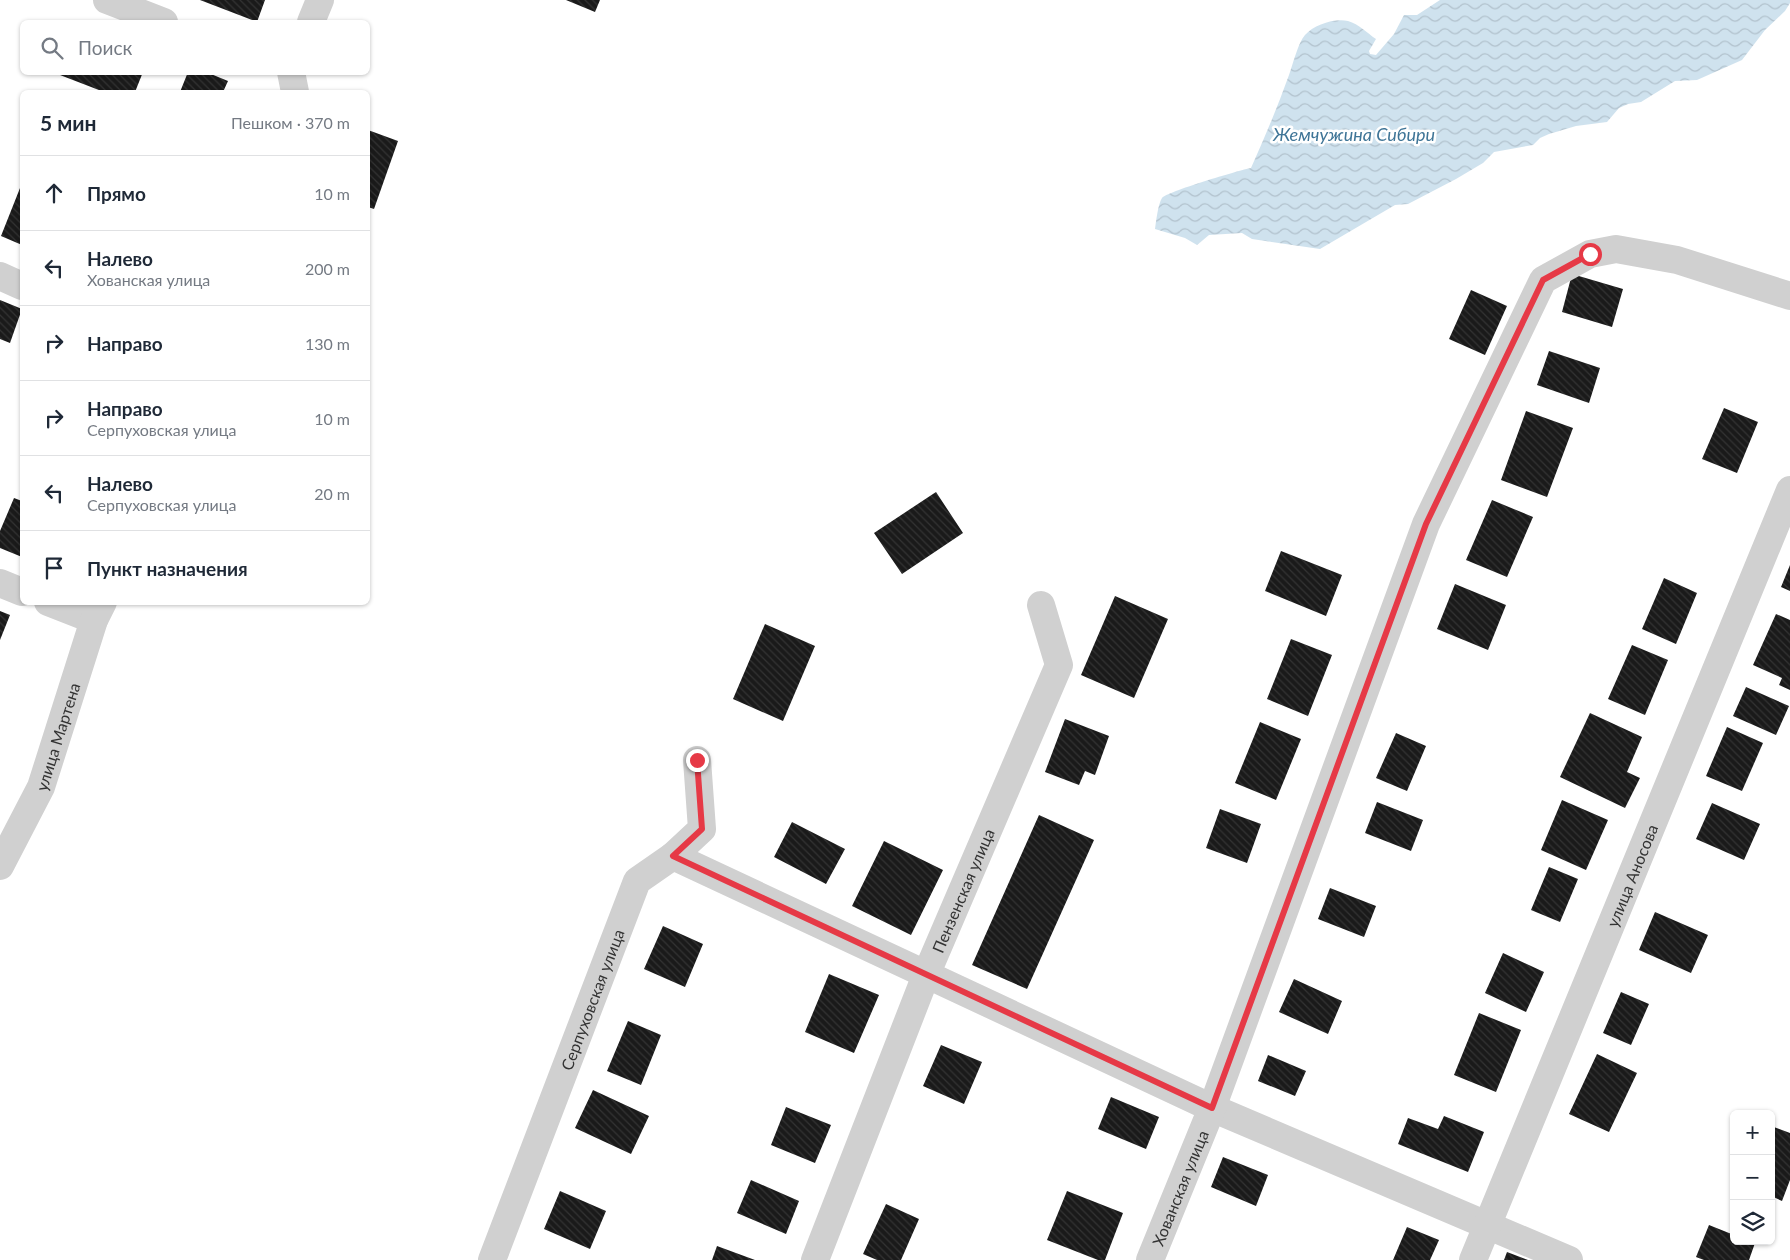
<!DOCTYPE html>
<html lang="ru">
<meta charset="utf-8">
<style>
body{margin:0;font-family:Lato,sans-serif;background:#f6f6f7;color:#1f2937}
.controls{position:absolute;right:15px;bottom:15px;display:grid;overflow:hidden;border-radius:8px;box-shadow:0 1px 4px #0004}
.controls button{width:45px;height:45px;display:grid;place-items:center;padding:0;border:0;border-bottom:1px solid #e0e1e3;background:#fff;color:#1f2937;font:25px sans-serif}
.stop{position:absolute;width:15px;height:15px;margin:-11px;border:4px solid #e63946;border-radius:50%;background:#fff}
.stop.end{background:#e63946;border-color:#fff;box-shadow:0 1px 5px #0008}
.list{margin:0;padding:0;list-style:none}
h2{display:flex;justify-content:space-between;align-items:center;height:65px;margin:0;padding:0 20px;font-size:21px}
h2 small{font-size:16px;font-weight:400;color:#747a83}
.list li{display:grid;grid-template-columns:32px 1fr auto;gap:15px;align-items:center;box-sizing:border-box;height:75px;padding:0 20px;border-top:1px solid #e0e1e3}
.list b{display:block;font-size:19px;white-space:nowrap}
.list p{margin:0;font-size:16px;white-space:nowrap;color:#747a83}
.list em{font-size:16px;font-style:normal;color:#747a83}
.icon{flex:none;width:28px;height:28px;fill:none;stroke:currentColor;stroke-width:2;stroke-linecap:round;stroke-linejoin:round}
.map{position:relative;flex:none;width:1790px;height:1260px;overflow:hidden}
.search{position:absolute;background:#fff;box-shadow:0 1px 4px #0004;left:20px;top:20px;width:350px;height:55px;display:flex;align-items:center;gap:12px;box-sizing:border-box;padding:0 18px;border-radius:8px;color:#747a83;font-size:19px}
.panel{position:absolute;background:#fff;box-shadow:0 1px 4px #0004;left:20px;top:90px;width:350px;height:515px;border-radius:8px}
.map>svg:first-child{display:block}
</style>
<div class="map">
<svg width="1790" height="1260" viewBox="0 0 1790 1260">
<defs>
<pattern id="water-waves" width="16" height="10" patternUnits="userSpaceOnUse" patternTransform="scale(1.25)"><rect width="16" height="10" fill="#cfe2ee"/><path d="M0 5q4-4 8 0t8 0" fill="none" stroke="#b2c2cd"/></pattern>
<pattern id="building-back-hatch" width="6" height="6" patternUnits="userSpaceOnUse" patternTransform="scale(1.25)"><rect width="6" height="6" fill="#1a1a1a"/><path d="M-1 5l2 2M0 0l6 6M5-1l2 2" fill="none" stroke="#333"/></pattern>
</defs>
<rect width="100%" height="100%" fill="#fff"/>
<path fill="url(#water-waves)" d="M1440 0H1790V3L1785 11 1765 30 1742 60 1697 80 1675 81 1641 102 1628 104 1619 108 1607 122 1576 126 1549 134 1540 138 1533 145 1494 152 1483 163 1456 179 1408 204 1395 205 1320 249 1252 239 1242 233 1209 235 1197 245 1185 238 1155 229C1156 222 1158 204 1162 198 1166 192 1240 170 1251 168 1265 137 1278 106 1289 75 1293 64 1298 43 1305 35 1314 25 1334 18 1348 21 1359 24 1367 33 1376 39L1369 51 1370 54 1376 55 1394 34 1404 15H1417Z"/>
<path fill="url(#building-back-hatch)" d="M200 0H265L257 22Z
M566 0H600L595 12Z
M61 72H143L135 92H104L60 75Z
M188 72H206L228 81 223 92H180Z
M368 130 398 141 374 209 368 207Z
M22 183V245L1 236Z
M1572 274 1623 289 1612 327 1562 312Z
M1471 290 1507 306 1485 355 1449 339Z
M0 300 22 309 10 343 0 339Z
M1549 351 1600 368 1589 403 1537 385Z
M1724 408 1758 422 1737 473 1702 459Z
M1526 411 1573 428 1547 497 1501 480Z
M936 492 963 533 902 574 874 533Z
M14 498 22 501V557L0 548V531Z
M1492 500 1533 517 1507 577 1466 560Z
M1281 551 1342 575 1326 616 1265 591Z
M1790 565V591L1781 587Z
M1664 578 1697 593 1676 644 1642 629Z
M1455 584 1506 605 1488 650 1437 629Z
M1115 596 1168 619 1134 698 1081 675Z
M0 611 10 615 0 640Z
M1776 614 1790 620V690L1779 685 1782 678 1753 665Z
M765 624 815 646 783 721 733 699Z
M1291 639 1332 655 1308 716 1267 699Z
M1632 645 1668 660 1645 715 1608 699Z
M1746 687 1789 706 1776 735 1733 716Z
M1590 713 1642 737 1627 772 1640 778 1625 808 1560 777Z
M1065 719 1109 736 1095 775 1085 771 1079 785 1045 772Z
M1260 722 1301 739 1276 800 1235 783Z
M1727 727 1763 743 1742 791 1706 776Z
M1396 733 1426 746 1407 791 1376 778Z
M1562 800 1608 820 1586 870 1541 850Z
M1377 802 1423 820 1411 851 1365 833Z
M1712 803 1760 824 1744 860 1696 839Z
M1220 809 1261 824 1247 863 1206 848Z
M1039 815 1094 840 1027 989 972 965Z
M792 822 845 849 826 884 774 857Z
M884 841 943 870 911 935 852 906Z
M1549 867 1578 879 1560 922 1531 910Z
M1330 888 1376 906 1364 937 1318 919Z
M1655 912 1708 935 1691 973 1639 950Z
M663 926 703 944 685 987 644 969Z
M1503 953 1544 972 1526 1012 1485 993Z
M829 974 879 995 854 1053 805 1032Z
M1294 979 1342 1001 1328 1034 1279 1012Z
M1621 992 1649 1004 1631 1045 1603 1033Z
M1479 1013 1521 1030 1496 1092 1454 1075Z
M628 1021 661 1035 641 1085 607 1071Z
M941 1045 982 1062 964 1104 923 1086Z
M1597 1054 1637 1073 1609 1132 1569 1114Z
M1268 1055 1306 1071 1295 1096 1258 1081Z
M593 1090 649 1116 631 1154 575 1128Z
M1111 1097 1159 1117 1146 1149 1098 1129Z
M786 1107 831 1125 815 1163 771 1145Z
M1444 1116 1484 1132 1468 1172 1398 1144 1408 1118 1438 1129Z
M1771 1126 1790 1133V1180L1782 1201 1771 1196Z
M1223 1157 1268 1175 1256 1206 1211 1187Z
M751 1180 799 1201 786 1234 737 1213Z
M560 1191 606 1211 590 1249 544 1229Z
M1067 1191 1123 1213 1105 1260H1098L1047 1240Z
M886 1204 919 1219 901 1260H877L863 1254Z
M1709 1225 1734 1235V1241H1750L1755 1243 1749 1260H1704L1696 1257Z
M1407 1227 1439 1240 1430 1260H1393Z
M717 1246 755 1260H712Z
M1507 1252 1528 1260H1504Z"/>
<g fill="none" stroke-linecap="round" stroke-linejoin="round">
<g stroke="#d0d0d0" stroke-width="28">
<path d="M107 0 164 22"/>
<path d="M311 22 320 0"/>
<path d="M291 72 295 92"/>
<path d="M0 276 22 286"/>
<path d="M0 583 22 592"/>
<path d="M48 602 94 620"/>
<path d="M673 856 1212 1108 1569 1260"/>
<path id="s1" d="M0 866 41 787 94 620 103 602"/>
<path id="s2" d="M492 1260 637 881 673 856 702 829 697 760"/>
<path id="s3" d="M815 1260 926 975 1059 665 1041 605"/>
<path id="s4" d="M1150 1260 1212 1108 1426 524 1543 280 1590 254 1616 249 1677 260 1790 296"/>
<path id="s5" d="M1473 1260 1790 490"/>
</g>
</g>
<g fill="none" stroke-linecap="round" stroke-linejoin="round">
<path stroke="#e63946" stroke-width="6" d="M697 760 702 829 673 856 1212 1108 1426 524 1543 280 1590 254"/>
</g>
<g text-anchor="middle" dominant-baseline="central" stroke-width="5" stroke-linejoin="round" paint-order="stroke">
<g font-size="16" fill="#333" stroke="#fff">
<text stroke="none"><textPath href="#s1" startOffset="142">улица Мартена</textPath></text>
<text stroke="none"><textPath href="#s5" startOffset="416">улица Аносова</textPath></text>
<text stroke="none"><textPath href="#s3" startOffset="398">Пензенская улица</textPath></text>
<text stroke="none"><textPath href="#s2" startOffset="279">Серпуховская улица</textPath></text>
<text stroke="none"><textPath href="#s4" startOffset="78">Хованская улица</textPath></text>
</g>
<g font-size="18" font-style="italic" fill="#3f7597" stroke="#fff">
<text x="1354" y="134">Жемчужина Сибири</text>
</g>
</g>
</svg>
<div class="controls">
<button>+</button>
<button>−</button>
<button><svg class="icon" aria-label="layers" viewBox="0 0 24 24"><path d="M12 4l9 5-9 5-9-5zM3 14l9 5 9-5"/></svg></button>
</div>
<div class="stop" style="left:1590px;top:254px"></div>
<div class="stop end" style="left:697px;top:760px"></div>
<div class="search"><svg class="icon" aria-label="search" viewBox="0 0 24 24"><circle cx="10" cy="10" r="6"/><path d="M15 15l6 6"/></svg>Поиск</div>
<section class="panel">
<h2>5 мин<small>Пешком · 370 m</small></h2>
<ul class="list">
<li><svg class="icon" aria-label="ahead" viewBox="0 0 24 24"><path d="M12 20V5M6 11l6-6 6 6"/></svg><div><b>Прямо</b></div><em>10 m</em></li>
<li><svg class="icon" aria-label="left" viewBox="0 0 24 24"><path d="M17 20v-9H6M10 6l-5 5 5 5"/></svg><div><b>Налево</b><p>Хованская улица</p></div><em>200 m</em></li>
<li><svg class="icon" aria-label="right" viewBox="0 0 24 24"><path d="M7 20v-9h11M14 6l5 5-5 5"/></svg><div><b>Направо</b></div><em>130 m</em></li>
<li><svg class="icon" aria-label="right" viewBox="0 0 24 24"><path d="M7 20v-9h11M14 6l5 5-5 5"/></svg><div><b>Направо</b><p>Серпуховская улица</p></div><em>10 m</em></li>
<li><svg class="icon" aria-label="left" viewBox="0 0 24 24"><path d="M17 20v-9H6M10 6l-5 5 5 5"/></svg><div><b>Налево</b><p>Серпуховская улица</p></div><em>20 m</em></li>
<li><svg class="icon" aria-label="arrive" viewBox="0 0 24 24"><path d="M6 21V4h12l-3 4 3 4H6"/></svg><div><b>Пункт назначения</b></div></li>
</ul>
</section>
</div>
